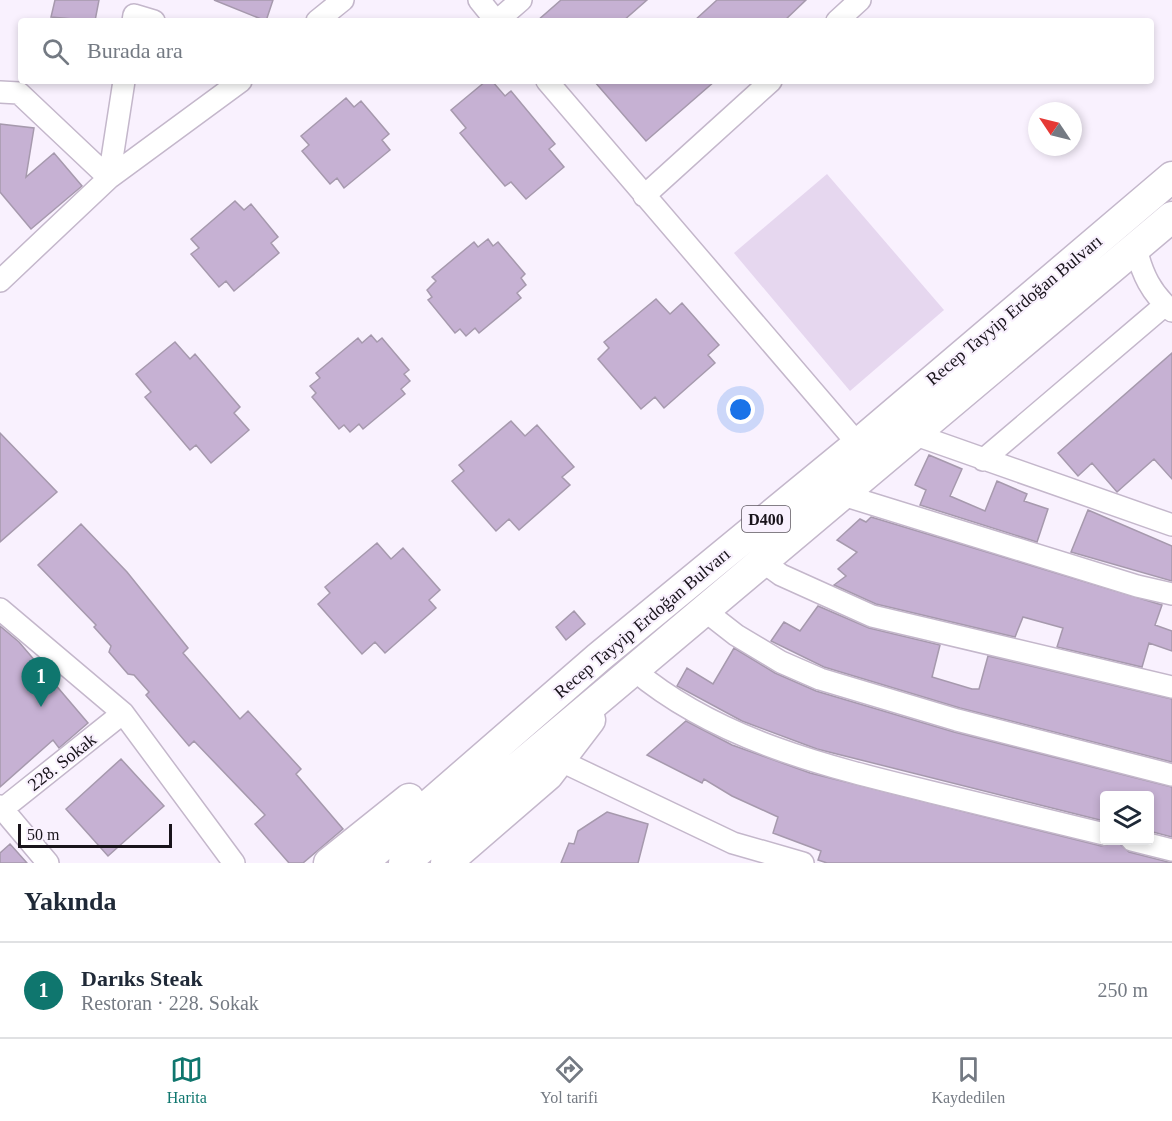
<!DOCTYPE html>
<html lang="tr">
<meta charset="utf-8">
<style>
body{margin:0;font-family:"Times New Roman",serif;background:#f2f2f3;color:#1f2937}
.controls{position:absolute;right:18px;bottom:18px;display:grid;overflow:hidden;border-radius:6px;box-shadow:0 3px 9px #0003}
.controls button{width:54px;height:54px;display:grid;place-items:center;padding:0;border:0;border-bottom:2px solid #e0e1e3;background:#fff;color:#1f2937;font:30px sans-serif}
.compass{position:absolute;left:1028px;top:102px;width:54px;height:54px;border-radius:50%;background:#fff;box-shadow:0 3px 9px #0003;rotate:305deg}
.scale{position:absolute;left:18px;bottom:15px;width:154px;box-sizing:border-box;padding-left:6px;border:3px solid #19141b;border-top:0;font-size:16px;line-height:21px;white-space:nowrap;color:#19141b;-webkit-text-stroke:4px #f9f1fe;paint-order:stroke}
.you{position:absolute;left:741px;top:410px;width:21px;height:21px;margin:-15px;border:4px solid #fff;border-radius:50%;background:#1a73e8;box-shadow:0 0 0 9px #1a73e833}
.badge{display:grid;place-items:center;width:39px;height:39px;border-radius:50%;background:#0f766e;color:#fff;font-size:20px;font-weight:700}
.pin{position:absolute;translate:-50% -50px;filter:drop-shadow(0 2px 3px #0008)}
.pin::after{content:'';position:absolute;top:32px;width:21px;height:18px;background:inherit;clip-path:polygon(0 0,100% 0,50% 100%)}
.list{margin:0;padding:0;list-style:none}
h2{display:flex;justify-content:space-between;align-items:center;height:78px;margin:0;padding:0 24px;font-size:26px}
h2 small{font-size:20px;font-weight:400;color:#747a83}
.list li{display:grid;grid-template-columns:39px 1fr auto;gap:18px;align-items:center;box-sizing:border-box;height:96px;padding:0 24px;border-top:2px solid #e0e1e3}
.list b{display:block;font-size:22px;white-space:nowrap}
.list p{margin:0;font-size:20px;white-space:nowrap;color:#747a83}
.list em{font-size:20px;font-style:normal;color:#747a83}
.icon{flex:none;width:33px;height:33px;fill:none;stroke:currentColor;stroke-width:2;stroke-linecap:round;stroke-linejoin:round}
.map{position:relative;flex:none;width:1172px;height:863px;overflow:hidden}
.search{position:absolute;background:#fff;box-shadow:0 3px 9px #0003;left:18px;right:18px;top:18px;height:66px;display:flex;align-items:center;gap:15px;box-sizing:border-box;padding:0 21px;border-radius:6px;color:#747a83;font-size:22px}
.sheet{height:174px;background:#fff}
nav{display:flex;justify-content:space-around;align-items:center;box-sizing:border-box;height:84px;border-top:2px solid #e0e1e3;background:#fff;font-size:16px;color:#747a83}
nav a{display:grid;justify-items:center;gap:3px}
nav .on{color:#0f766e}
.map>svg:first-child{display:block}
</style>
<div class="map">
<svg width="1172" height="863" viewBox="0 0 1172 863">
<rect width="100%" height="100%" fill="#f9f1fe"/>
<path fill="#e6d7ef" d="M827 174 944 310 850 391 734 253Z"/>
<path fill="#c6b1d3" stroke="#a699ad" stroke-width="1.5" d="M55 0H99L95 21 51 17Z
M214 0H273L266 21Z
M561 0H647L623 21H537Z
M717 0H806L784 21H694Z
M486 81H492L505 96 511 91 555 144 549 149 564 167 526 199 511 182 505 186 475 151 460 133 466 128 451 110Z
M594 81H715L646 141Z
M346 98 354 107 361 101 389 134 382 140 390 150 344 188 337 178 330 184 302 151 309 145 301 136Z
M0 124 34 128 26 177 54 153 82 186 31 229 0 192Z
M235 201 244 210 251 204 278 237 271 243 279 253 234 291 226 281 219 287 191 254 199 248 191 239Z
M488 239 493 246 498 242 525 274 521 278 526 285 517 293 521 298 479 333 475 328 466 336 460 329 455 333 428 300 432 297 427 290 436 281 432 277 474 242 478 247Z
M656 299 670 314 682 303 719 345 708 355 715 363 664 408 655 397 641 409 598 359 609 348 604 342Z
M371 335 377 342 382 338 409 370 404 374 410 381 401 389 405 394 363 429 359 424 350 432 344 425 339 429 312 397 316 393 310 386 320 378 316 373 358 338 362 343Z
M175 342 190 359 195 354 240 407 234 413 249 430 211 463 196 445 190 450 145 397 151 392 136 374Z
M1172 353V479L1154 459 1117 492 1092 463 1078 476 1058 453Z
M511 421 525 436 537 425 574 467 562 477 570 485 519 530 509 519 496 531 452 481 464 471 459 465Z
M0 433 57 492 0 542Z
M929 455 962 469 950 496 985 511 997 481 1027 494 1024 501 1048 509 1037 542 920 505 926 490 915 485Z
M1088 510 1172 546V581L1071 552Z
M871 517 1162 605 1155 625 1172 631V651L1149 643 1142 667 1057 647 1063 628 1023 617 1015 637 876 604 834 585 846 576 838 569 857 552 837 540 860 519 866 522Z
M81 524 127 572 188 648 183 653 240 719 248 711 301 769 296 774 343 829 303 863H289L255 824 265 815 194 741 189 746 146 695 149 692 134 675 128 674 109 652 111 646 94 627 96 625 38 565Z
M377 543 391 559 403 548 440 590 429 600 436 608 385 653 375 642 362 654 318 604 330 593 325 587Z
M818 606 869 628 940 645 932 677 972 689H979L988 656 1172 699V762L960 708 824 667 771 641 784 622 800 631Z
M574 611 585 624 566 640 556 627Z
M0 626 19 642 88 723 59 748 53 740 0 787Z
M734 648 775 673 816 691 954 732 1172 787V837L1149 831V795H1104V821L817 749 742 721 677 686 687 668 713 684Z
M686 721 732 745 810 773 1101 846 1113 843 1120 844 1129 852 1172 863H827L818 860 821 851 773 833 778 817 732 796 704 779 702 783 647 755Z
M121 759 164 806 108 856 66 809Z
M607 812 648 824 638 863H561L569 843 574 844 578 831Z
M10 844 27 863H0V853Z"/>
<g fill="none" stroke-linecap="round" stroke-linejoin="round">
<defs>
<path id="minor" d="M479 0 496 21
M133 21 134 15 154 21
M317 21 343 0
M497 21 521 0
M837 21 860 0
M547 81 858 444
M0 92 19 93 109 178 124 81
M644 196 771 81
M1136 248C1142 274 1151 293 1172 311
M0 281 109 178 241 81
M916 435 1172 525
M983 460 1165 305
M843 495 1137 586 1172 594
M763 562 781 575 872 616 1172 687
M0 609 123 713 234 863
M704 610 736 635 781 662 820 679 957 720 1172 775
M634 670C717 740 828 767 931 792 989 806 1047 820 1104 834
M561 761 733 843 803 863
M0 806 48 863
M0 811 123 713
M1132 840 1172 850"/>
<path id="highway" d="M329 863 409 799
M362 863 599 657 858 444 1172 177
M404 863 1172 217
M446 863 548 775 590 720"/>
</defs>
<use href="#minor" stroke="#c4b7cb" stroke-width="24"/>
<use href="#highway" stroke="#c4b7cb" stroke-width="33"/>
<use href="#minor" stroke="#fff" stroke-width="21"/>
<use href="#highway" stroke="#fff" stroke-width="30"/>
</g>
<g text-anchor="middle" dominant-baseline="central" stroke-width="4.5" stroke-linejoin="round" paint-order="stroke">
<rect fill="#f9f1fe" stroke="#5c565f" stroke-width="1.5" x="742" y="506" width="48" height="26" rx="4.5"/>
<g font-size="16" font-weight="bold" fill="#19141b">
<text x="766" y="519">D400</text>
</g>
<g font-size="18" fill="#19141b" stroke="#f9f1fe">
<text transform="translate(1014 310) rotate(-40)">Recep Tayyip Erdoğan Bulvarı</text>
<text transform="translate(642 623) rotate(-40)">Recep Tayyip Erdoğan Bulvarı</text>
<text transform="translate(62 762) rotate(-38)">228. Sokak</text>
</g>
</g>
</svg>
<div class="controls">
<button><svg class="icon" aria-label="layers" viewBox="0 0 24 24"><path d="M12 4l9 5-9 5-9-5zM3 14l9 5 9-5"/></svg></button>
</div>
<svg class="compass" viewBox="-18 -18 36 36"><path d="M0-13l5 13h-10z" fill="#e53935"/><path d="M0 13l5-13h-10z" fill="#747a83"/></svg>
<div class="scale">50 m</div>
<div class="you"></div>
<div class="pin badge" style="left:41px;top:707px">1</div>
<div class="search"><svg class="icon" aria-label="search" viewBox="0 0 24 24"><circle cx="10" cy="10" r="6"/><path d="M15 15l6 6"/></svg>Burada ara</div>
</div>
<section class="sheet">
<h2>Yakında<small></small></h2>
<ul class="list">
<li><span class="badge">1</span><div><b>Darıks Steak</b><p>Restoran · 228. Sokak</p></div><em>250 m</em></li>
</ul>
</section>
<nav>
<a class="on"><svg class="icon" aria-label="map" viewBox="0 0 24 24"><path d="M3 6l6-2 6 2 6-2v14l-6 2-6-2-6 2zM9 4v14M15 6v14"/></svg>Harita</a>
<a><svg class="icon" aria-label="directions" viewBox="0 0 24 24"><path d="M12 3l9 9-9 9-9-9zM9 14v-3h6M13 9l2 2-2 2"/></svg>Yol tarifi</a>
<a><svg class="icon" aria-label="saved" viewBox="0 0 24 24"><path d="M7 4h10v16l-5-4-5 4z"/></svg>Kaydedilen</a>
</nav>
